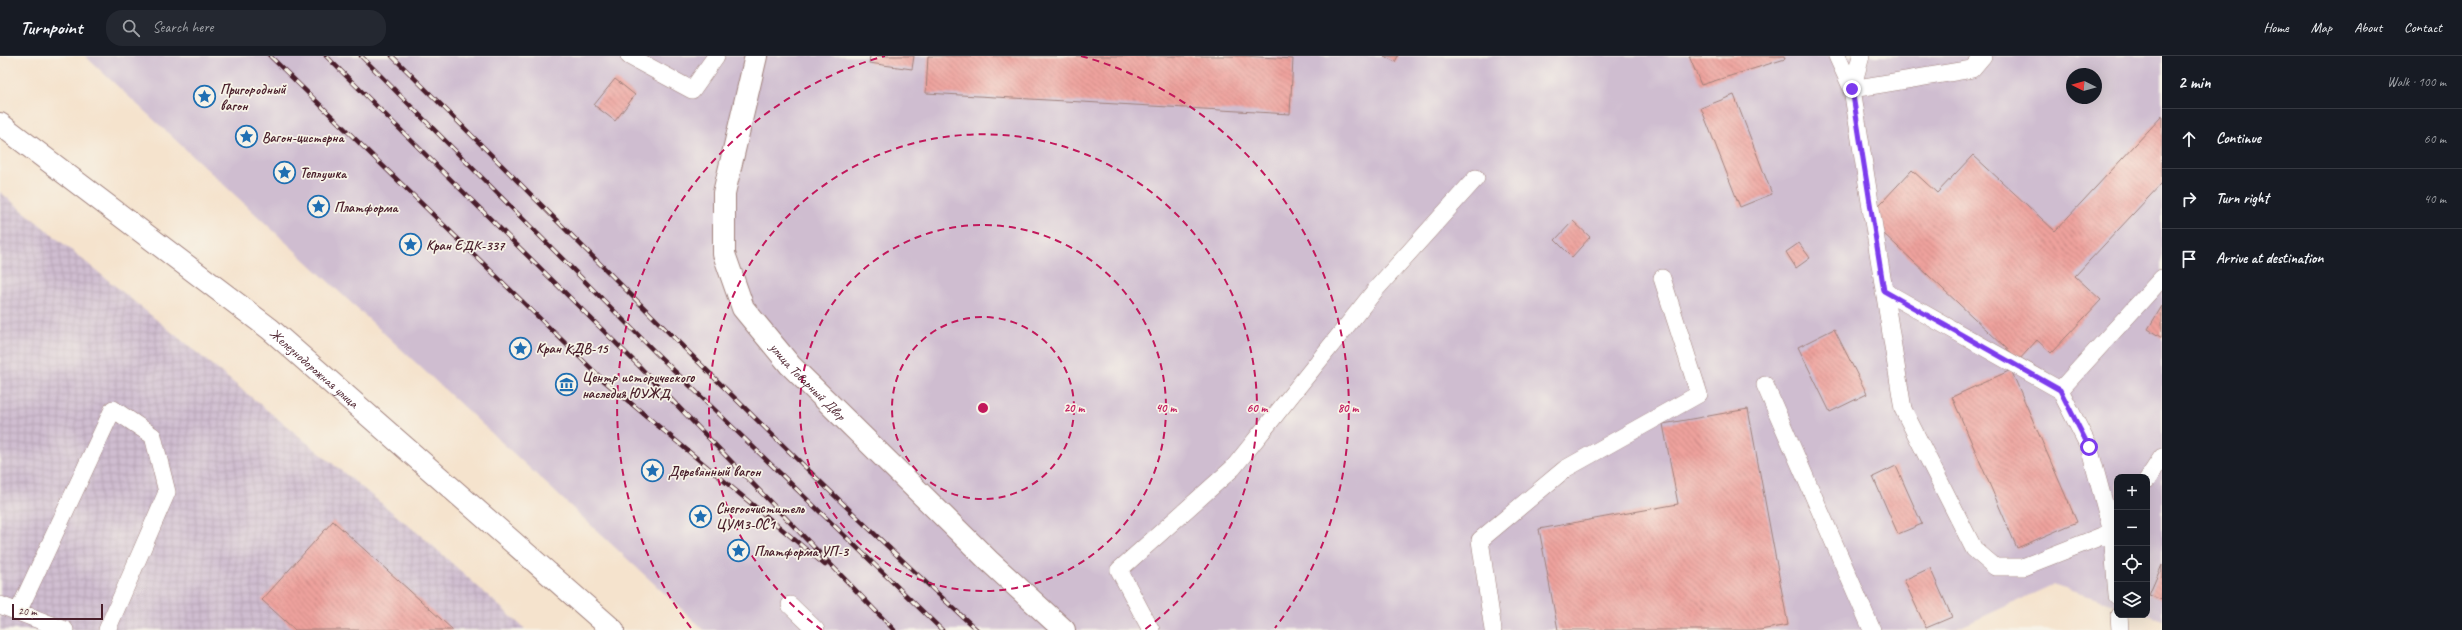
<!DOCTYPE html>
<meta charset="utf-8">
<style>
body{margin:0;font-family:Caveat,sans-serif;background:#242831;color:#f1f3f6}
.controls{position:absolute;right:12px;bottom:12px;display:grid;overflow:hidden;border-radius:8px;box-shadow:0 4px 16px #0002}
.controls button{width:36px;height:36px;display:grid;place-items:center;padding:0;border:0;border-bottom:1px solid #363941;background:#171b24;color:#f1f3f6;font:20px sans-serif}
.compass{position:absolute;left:2066px;top:12px;width:36px;height:36px;border-radius:50%;background:#171b24;box-shadow:0 4px 16px #0002;rotate:275deg}
.scale{position:absolute;left:12px;bottom:10px;width:91px;box-sizing:border-box;padding-left:4px;border:2px solid #4a1f2b;border-top:0;font-size:11px;line-height:14px;white-space:nowrap;color:#4a1f2b;-webkit-text-stroke:3px #f7f3e8;paint-order:stroke}
.stop{position:absolute;width:12px;height:12px;margin:-9px;border:3px solid #7c3aed;border-radius:50%;background:#fff}
.stop.end{background:#7c3aed;border-color:#fff;box-shadow:0 1px 4px #0008}
.list{margin:0;padding:0;list-style:none}
h2{display:flex;justify-content:space-between;align-items:center;height:52px;margin:0;padding:0 16px;font-size:17px}
h2 small{font-size:13px;font-weight:400;color:#9ea1a6}
.list li{display:grid;grid-template-columns:26px 1fr auto;gap:12px;align-items:center;box-sizing:border-box;height:60px;padding:0 16px;border-top:1px solid #363941}
.list b{display:block;font-size:15px;white-space:nowrap}
.list em{font-size:13px;font-style:normal;color:#9ea1a6}
.icon{flex:none;width:22px;height:22px;fill:none;stroke:currentColor;stroke-width:2;stroke-linecap:round;stroke-linejoin:round}
.map{position:relative;flex:none;width:2162px;height:574px;overflow:hidden}
header{display:flex;align-items:center;gap:24px;box-sizing:border-box;height:56px;padding:0 20px;background:#171b24;border-bottom:1px solid #363941}
header strong{font-size:19px}
nav{display:flex;gap:22px;margin-inline-start:auto;font-size:14px}
.search{width:280px;height:36px;background:#242831;display:flex;align-items:center;gap:10px;box-sizing:border-box;padding:0 14px;border-radius:16px;color:#9ea1a6;font-size:15px}
main{display:flex}
aside{flex:1;background:#171b24}
.map>svg:first-child{display:block}
</style>
<header>
<strong>Turnpoint</strong>
<div class="search"><svg class="icon" aria-label="search" viewBox="0 0 24 24"><circle cx="10" cy="10" r="6"/><path d="M15 15l6 6"/></svg>Search here</div>
<nav><a>Home</a><a>Map</a><a>About</a><a>Contact</a></nav>
</header>
<main>
<div class="map">
<svg width="2162" height="574" viewBox="0 0 2162 574">
<defs>
<pattern id="industrial-grid" width="8" height="8" patternUnits="userSpaceOnUse"><rect width="8" height="8" fill="#cfbdd0"/><path d="M0 4h8M4 0v8" fill="none" stroke="#b3a2b3"/></pattern>
<pattern id="building-back-hatch" width="6" height="6" patternUnits="userSpaceOnUse"><rect width="6" height="6" fill="#eea29d"/><path d="M-1 5l2 2M0 0l6 6M5-1l2 2" fill="none" stroke="#c38380"/></pattern>
</defs>
<rect width="100%" height="100%" fill="#f7f3e8"/>
<filter id="ink" filterUnits="userSpaceOnUse"><feTurbulence type="fractalNoise" baseFrequency=".025" numOctaves="2"/><feDisplacementMap in="SourceGraphic" scale="8" xChannelSelector="R" yChannelSelector="G"/><feConvolveMatrix kernelMatrix="1 2 1 2 8 2 1 2 1" color-interpolation-filters="sRGB"/></filter>
<filter id="wash" filterUnits="userSpaceOnUse"><feTurbulence type="fractalNoise" baseFrequency=".012" numOctaves="4" result="noise"/><feDisplacementMap in="SourceGraphic" scale="16" xChannelSelector="R" yChannelSelector="G"/><feGaussianBlur stdDeviation="0.9" result="paint"/><feColorMatrix in="noise" values="0 0 0 0 0 0 0 0 0 0 0 0 0 0 0 0 0 1.4 0 .05"/><feComposite in="paint" operator="in"/></filter>
<g filter="url(#wash)">
<rect width="100%" height="100%" fill="#f5e3cd"/>
<path fill="url(#industrial-grid)" d="M0 136 425 483 526 574H0Z"/>
<path fill="#cfbdd0" fill-rule="evenodd" d="M85 0H2162V564L2147 559V421H2117V549L2052 529 1954 574H704ZM2072 18H2096V42H2072Z"/>
<g id="blocks">
<path fill="url(#building-back-hatch)" d="M870 0H914L912 13 869 7Z
M928 0H1244L1293 3 1290 58 926 37Z
M1384 0H1398L1395 6Z
M1689 0H1784L1785 3 1701 29Z
M615 23 635 39 615 65 594 49Z
M1734 39 1772 138 1740 151 1701 52Z
M2162 60V127L2075 220 2101 244 2051 297 2037 284 2019 304 1867 162 1912 114 1937 137 1973 99 2055 175Z
M1573 165 1590 181 1572 201 1555 184Z
M1799 187 1810 202 1796 212 1786 196Z
M2162 250V282L2148 273Z
M1834 273 1867 338 1830 356 1798 291Z
M2011 314 2077 466 2017 492 1952 341Z
M1748 353 1788 569 1760 574H1558L1539 473 1678 448 1663 368Z
M1896 410 1922 468 1898 478 1873 421Z
M333 465 453 574H295L262 544Z
M2162 509V544L2149 539Z
M1930 512 1952 561 1926 572 1904 524Z"/>
</g>
</g>
<g filter="url(#ink)">
<use href="#blocks" fill-opacity="0" stroke="#a0817c" stroke-width="1"/>
<g fill="none" stroke-linecap="round" stroke-linejoin="round">
<defs>
<path id="service" d="M629 0 692 34 716 0
M1837 0 1852 33 1972 13 1983 0
M1861 0 1852 33 1903 353 1974 493 1995 511H2023L2112 476 2117 540
M1884 235 2060 334
M1765 329 1872 574
M2147 424 2162 401
M2117 468 2112 476 2089 391 2060 334 2162 222
M0 549 65 574
M790 549 816 574
M18 556 113 353 153 380 167 436 107 574
M2119 559 2120 574
M1151 574 1119 514 1233 412 1377 232 1476 122
M1493 574 1480 484 1565 413 1699 338 1662 222"/>
<g id="minor">
<path id="s1" d="M756 0 724 137V198L743 252 790 309 989 505 1064 574"/>
</g>
<g id="secondary">
<path id="s2" d="M0 68 270 273 613 574"/>
</g>
</defs>
<use href="#service" stroke="#a0817c" stroke-width="18"/>
<use href="#minor" stroke="#a0817c" stroke-width="24"/>
<use href="#secondary" stroke="#a0817c" stroke-width="24"/>
<use href="#service" stroke="#fff" stroke-width="17"/>
<use href="#minor" stroke="#fff" stroke-width="22"/>
<use href="#secondary" stroke="#fff" stroke-width="22"/>
<defs>
<path id="rail" d="M270 0 603 324 825 509
M326 0 639 310 894 574
M361 0 655 296 942 574
M392 0C586 192 776 389 977 574"/>
</defs>
<use href="#rail" stroke="#4a1f2b" stroke-width="4.5"/>
<use href="#rail" stroke="#f7f3e8" stroke-width="3" stroke-dasharray="9" stroke-linecap="butt"/>
</g>
</g>
<g fill="none" stroke-linecap="round" stroke-linejoin="round" filter="url(#ink)">
<path stroke="#7c3aed" stroke-width="5" d="M1852 33 1884 235 2060 334 2089 391"/>
</g>
<g fill="none" stroke="#c2185b" stroke-width="2" stroke-dasharray="7 5">
<circle cx="983" cy="352" r="91"/>
<circle cx="983" cy="352" r="183"/>
<path d="M822 574A274 274 0 1 1 1144 574"/>
<path d="M691 572A365 365 0 0 1 885 0M1081 0A365 365 0 0 1 1275 572"/>
</g>
<defs>
<symbol id="sight-ring" viewBox="-11 -11 22 22"><circle r="9.5" fill="#f7f3e8" stroke="#1f6fb2" stroke-width="1.5"/><path d="M0-6L1.8-2.2L6-1.7L2.9 1.2L3.7 5.4L0 3.3L-3.7 5.4L-2.9 1.2L-6-1.7L-1.8-2.2Z" fill="#1f6fb2"/></symbol>
<symbol id="museum-ring" viewBox="-11 -11 22 22"><circle r="9.5" fill="#f7f3e8" stroke="#1f6fb2" stroke-width="1.5"/><path d="M0-6L6-3V-2H-6V-3ZM-5-1h2V3h-2ZM-1-1h2V3h-2ZM3-1h2V3H3ZM-6 4H6V6H-6Z" fill="#1f6fb2"/></symbol>
</defs>
<g fill-rule="evenodd">
<use href="#sight-ring" x="192" y="28" width="25" height="25"/>
<use href="#sight-ring" x="234" y="68" width="25" height="25"/>
<use href="#sight-ring" x="272" y="104" width="25" height="25"/>
<use href="#sight-ring" x="306" y="138" width="25" height="25"/>
<use href="#sight-ring" x="398" y="176" width="25" height="25"/>
<use href="#sight-ring" x="508" y="280" width="25" height="25"/>
<use href="#museum-ring" x="554" y="316" width="25" height="25"/>
<use href="#sight-ring" x="640" y="402" width="25" height="25"/>
<use href="#sight-ring" x="688" y="448" width="25" height="25"/>
<use href="#sight-ring" x="726" y="482" width="25" height="25"/>
</g>
<g text-anchor="middle" dominant-baseline="central" stroke-width="3.5" stroke-linejoin="round" paint-order="stroke">
<g font-size="14" font-weight="bold" fill="#4a1f2b" stroke="#f7f3e8" text-anchor="start">
<text x="220" y="33">Пригородный<tspan x="220" dy="16">вагон</tspan></text>
<text x="262" y="81">Вагон-цистерна</text>
<text x="300" y="117">Теплушка</text>
<text x="334" y="151">Платформа</text>
<text x="426" y="189">Кран ЕДК-337</text>
<text x="536" y="292">Кран КДВ-15</text>
<text x="582" y="321">Центр исторического<tspan x="582" dy="16">наследия ЮУЖД</tspan></text>
<text x="668" y="415">Деревянный вагон</text>
<text x="716" y="452">Снегоочиститель<tspan x="716" dy="16">ЦУМ3-ОС1</tspan></text>
<text x="754" y="495">Платформа УП-3</text>
</g>
<g font-size="14" fill="#4a1f2b" stroke="#f7f3e8">
<text stroke="none"><textPath href="#s2" startOffset="398">Железнодорожная улица</textPath></text>
<text stroke="none"><textPath href="#s1" startOffset="357">улица Товарный Двор</textPath></text>
</g>
</g>
<circle cx="983" cy="352" r="6" fill="#c2185b" stroke="#f7f3e8" stroke-width="2"/>
<g font-size="12" text-anchor="middle" font-weight="bold" fill="#c2185b" stroke="#f7f3e8" stroke-width="3.5" stroke-linejoin="round" paint-order="stroke">
<text x="1074" y="356">20 m</text>
<text x="1166" y="356">40 m</text>
<text x="1257" y="356">60 m</text>
<text x="1348" y="356">80 m</text>
</g>
</svg>
<div class="controls">
<button>+</button>
<button>−</button>
<button><svg class="icon" aria-label="locate" viewBox="0 0 24 24"><circle cx="12" cy="12" r="6"/><path d="M12 2v4M12 18v4M2 12h4M18 12h4"/></svg></button>
<button><svg class="icon" aria-label="layers" viewBox="0 0 24 24"><path d="M12 4l9 5-9 5-9-5zM3 14l9 5 9-5"/></svg></button>
</div>
<svg class="compass" viewBox="-18 -18 36 36"><path d="M0-13l5 13h-10z" fill="#e53935"/><path d="M0 13l5-13h-10z" fill="#9ea1a6"/></svg>
<div class="scale">20 m</div>
<div class="stop" style="left:2089px;top:391px"></div>
<div class="stop end" style="left:1852px;top:33px"></div>
</div>
<aside>
<h2>2 min<small>Walk · 100 m</small></h2>
<ul class="list">
<li><svg class="icon" aria-label="ahead" viewBox="0 0 24 24"><path d="M12 20V5M6 11l6-6 6 6"/></svg><div><b>Continue</b></div><em>60 m</em></li>
<li><svg class="icon" aria-label="right" viewBox="0 0 24 24"><path d="M7 20v-9h11M14 6l5 5-5 5"/></svg><div><b>Turn right</b></div><em>40 m</em></li>
<li><svg class="icon" aria-label="arrive" viewBox="0 0 24 24"><path d="M6 21V4h12l-3 4 3 4H6"/></svg><div><b>Arrive at destination</b></div></li>
</ul>
</aside>
</main>
